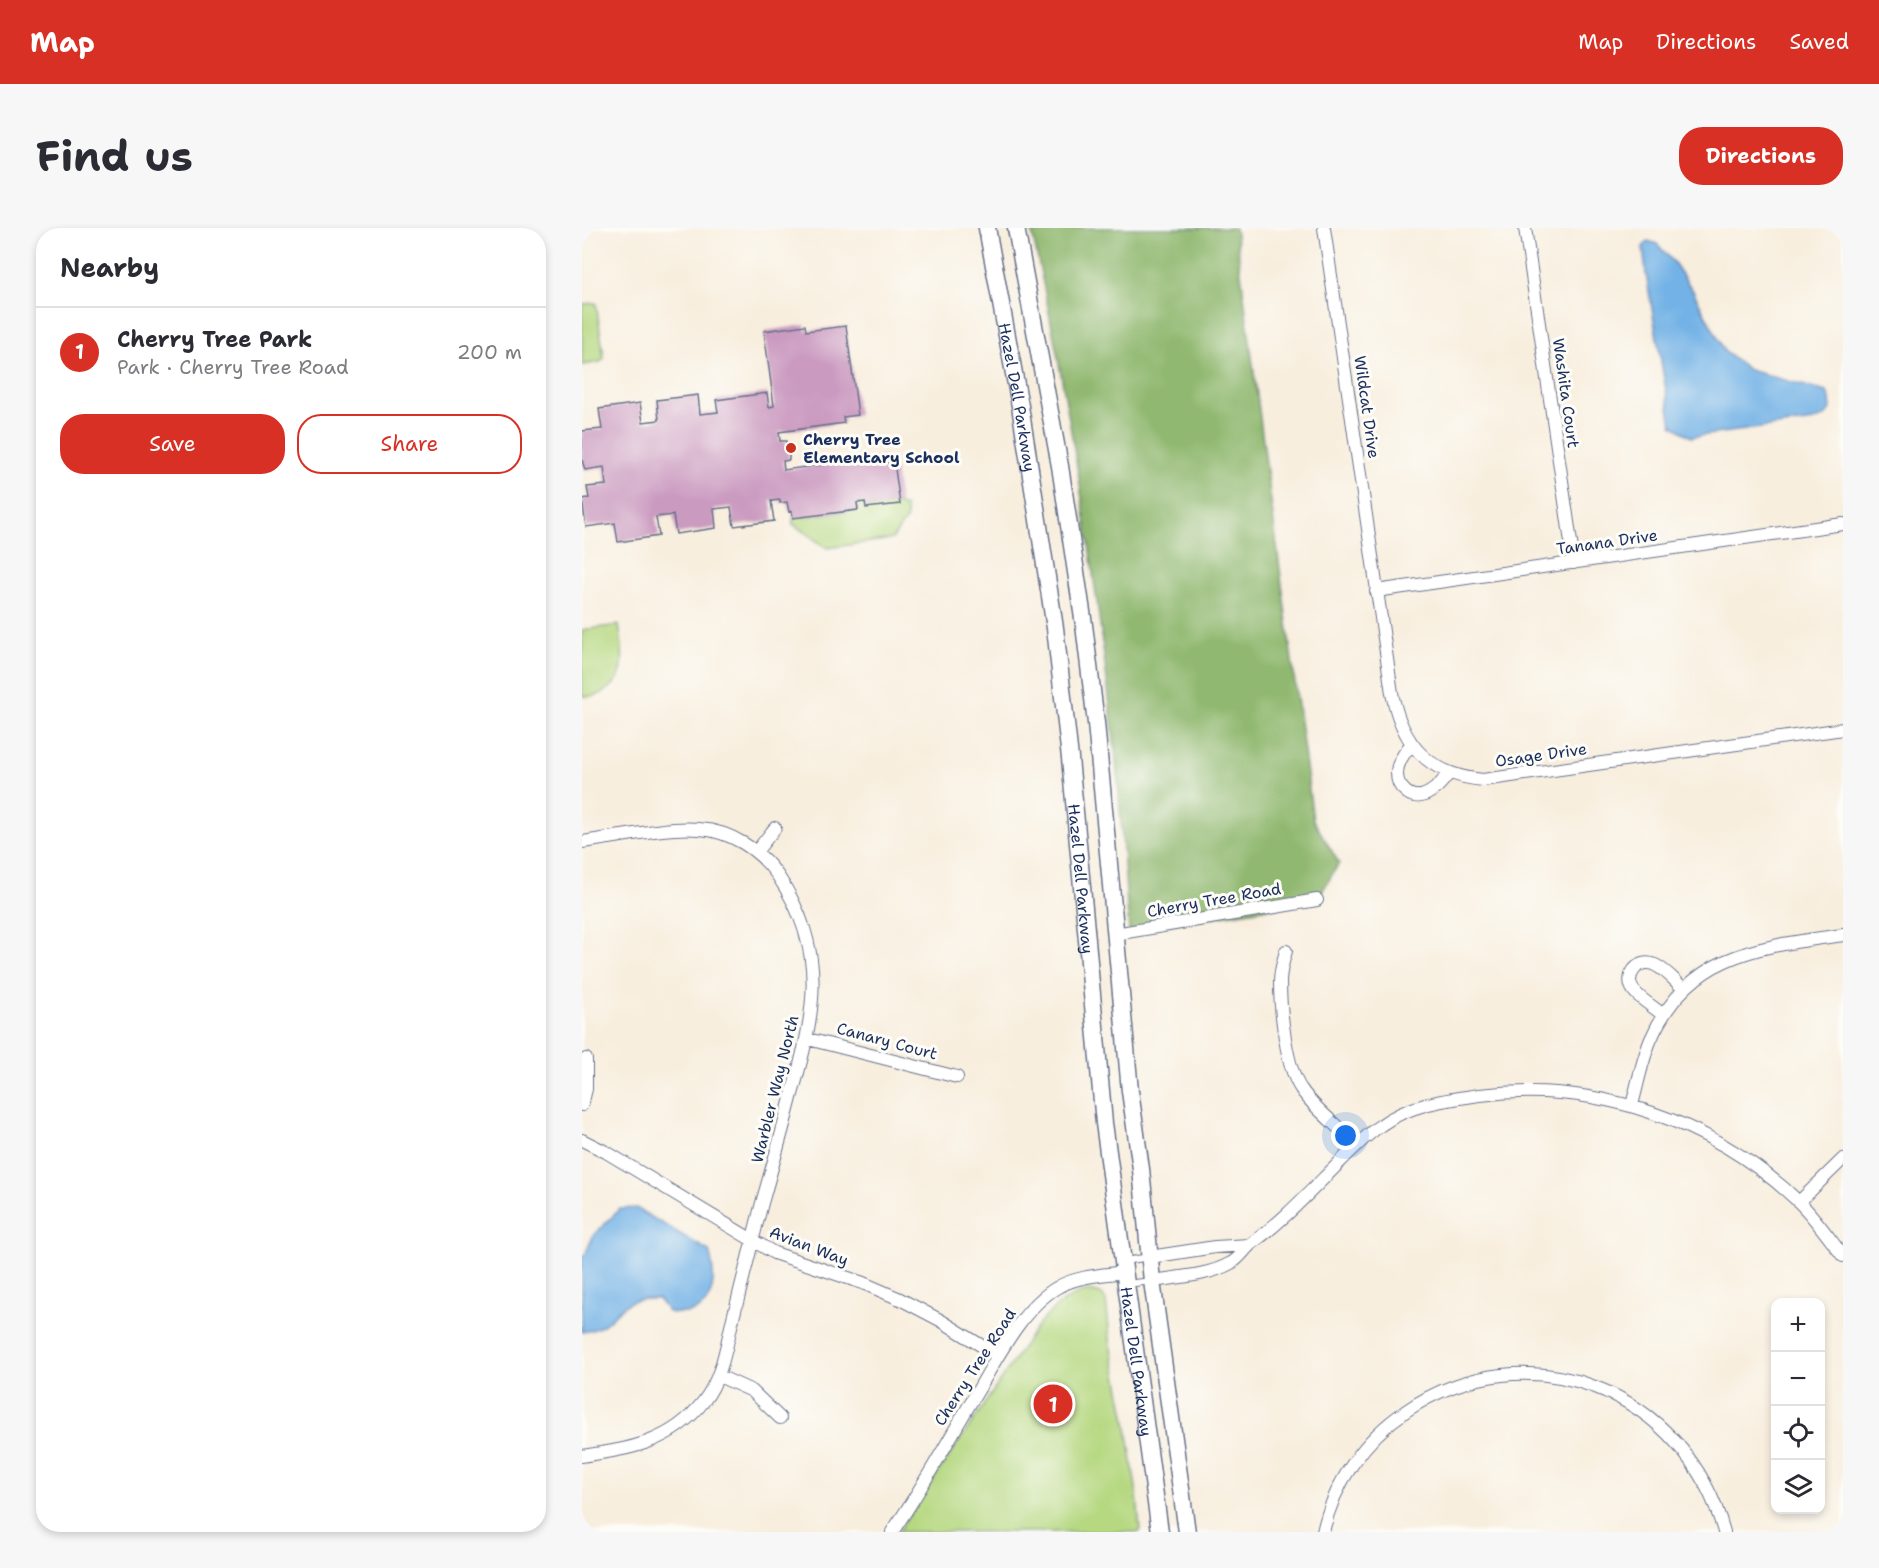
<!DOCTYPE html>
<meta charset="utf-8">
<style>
body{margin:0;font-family:"Shantell Sans",sans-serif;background:#f7f7f7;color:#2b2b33}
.controls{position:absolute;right:18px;bottom:18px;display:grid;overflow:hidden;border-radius:12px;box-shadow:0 3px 9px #0003}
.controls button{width:54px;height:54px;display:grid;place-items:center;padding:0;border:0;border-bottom:2px solid #e1e1e2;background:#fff;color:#2b2b33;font:30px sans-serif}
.you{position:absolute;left:764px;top:908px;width:21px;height:21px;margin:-15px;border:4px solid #fff;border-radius:50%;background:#1a73e8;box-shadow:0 0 0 9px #1a73e833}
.badge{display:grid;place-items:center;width:39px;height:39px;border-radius:50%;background:#d93025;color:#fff;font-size:20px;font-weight:700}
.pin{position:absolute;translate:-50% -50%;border:3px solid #fff;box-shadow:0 2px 6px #0006}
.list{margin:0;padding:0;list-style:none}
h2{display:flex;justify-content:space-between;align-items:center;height:78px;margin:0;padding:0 24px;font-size:26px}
h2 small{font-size:20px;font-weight:400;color:#7c7c81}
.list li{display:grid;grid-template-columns:39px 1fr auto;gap:18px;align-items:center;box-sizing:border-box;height:90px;padding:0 24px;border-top:2px solid #e1e1e2}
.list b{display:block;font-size:22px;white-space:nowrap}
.list p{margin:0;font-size:20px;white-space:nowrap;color:#7c7c81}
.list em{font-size:20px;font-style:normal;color:#7c7c81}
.actions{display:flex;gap:12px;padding:18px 24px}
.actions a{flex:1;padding:14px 0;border:2px solid #d93025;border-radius:24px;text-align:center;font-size:21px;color:#d93025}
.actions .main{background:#d93025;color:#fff}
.icon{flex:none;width:33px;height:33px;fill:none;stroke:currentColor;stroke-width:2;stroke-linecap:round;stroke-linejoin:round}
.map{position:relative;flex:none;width:1261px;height:1304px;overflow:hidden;border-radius:24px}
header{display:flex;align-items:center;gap:36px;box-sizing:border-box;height:84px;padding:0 30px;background:#d93025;color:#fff}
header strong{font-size:28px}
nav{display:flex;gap:33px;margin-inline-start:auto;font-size:21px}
.intro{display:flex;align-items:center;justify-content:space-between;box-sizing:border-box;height:144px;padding:0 36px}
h1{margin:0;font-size:42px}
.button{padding:15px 27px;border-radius:24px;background:#d93025;color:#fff;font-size:21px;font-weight:700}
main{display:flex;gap:36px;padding:0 36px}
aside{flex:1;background:#fff;border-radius:24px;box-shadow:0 3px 9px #0003}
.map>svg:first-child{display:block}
</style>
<header>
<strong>Map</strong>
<nav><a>Map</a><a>Directions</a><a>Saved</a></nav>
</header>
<div class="intro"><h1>Find us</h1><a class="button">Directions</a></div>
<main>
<aside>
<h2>Nearby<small></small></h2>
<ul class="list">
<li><span class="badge">1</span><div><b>Cherry Tree Park</b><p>Park · Cherry Tree Road</p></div><em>200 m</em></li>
</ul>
<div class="actions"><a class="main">Save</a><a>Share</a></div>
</aside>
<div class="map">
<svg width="1261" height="1304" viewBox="0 0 1261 1304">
<rect width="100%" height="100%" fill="#fdfcf7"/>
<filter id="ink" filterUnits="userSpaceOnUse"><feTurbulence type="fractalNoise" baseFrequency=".0167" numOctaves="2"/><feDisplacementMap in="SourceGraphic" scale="12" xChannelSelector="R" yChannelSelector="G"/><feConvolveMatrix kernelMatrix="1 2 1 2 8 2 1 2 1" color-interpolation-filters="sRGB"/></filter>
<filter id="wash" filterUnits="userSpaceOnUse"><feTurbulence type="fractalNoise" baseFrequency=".008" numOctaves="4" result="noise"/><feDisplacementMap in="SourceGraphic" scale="24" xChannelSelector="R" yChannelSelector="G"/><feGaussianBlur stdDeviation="1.35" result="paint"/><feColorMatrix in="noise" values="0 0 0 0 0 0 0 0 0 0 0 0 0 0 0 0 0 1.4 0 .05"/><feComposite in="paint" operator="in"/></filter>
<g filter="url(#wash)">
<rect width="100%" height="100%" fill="#f8eede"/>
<path fill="#b6d881" stroke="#688470" stroke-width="1.5" d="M14 75 22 130 18 134 0 137V76Z
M283 274 285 280 318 276 319 279 323 278 325 290 310 311 245 320 211 296V290L276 282 275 275Z
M37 397C40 422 48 448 23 463 17 468 8 469 0 468V402Z
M507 1063 519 1066 524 1072 528 1111 543 1187 555 1267 558 1304H316L453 1101C469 1082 482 1068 507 1063Z"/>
<path fill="#90b86f" stroke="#567466" stroke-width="1.5" d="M449 0H653L731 592 757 635 735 672 547 703C542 643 539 582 533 522 514 347 488 172 449 0Z"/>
<path fill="#73b2e6" stroke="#4770a2" stroke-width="1.5" d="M1066 13 1075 16 1093 36 1111 63 1143 124 1167 142 1245 164 1248 171 1249 181 1243 188 1232 193 1109 209 1090 197 1064 46 1061 19Z
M54 980 127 1023C137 1058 130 1092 86 1084L76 1071C67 1071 56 1070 48 1074 28 1086 29 1100 0 1104V1028L3 1027 11 1008 38 981Z"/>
<g id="blocks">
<path fill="#ca9ac0" d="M223 97 224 103 264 98 276 187 261 189 262 195 197 204 198 213H204L205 219 207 218V232L201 233 202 242 304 228 305 235 312 234 318 276 284 280 283 274 275 275 276 282 211 290 210 283 207 284 205 274 198 275V272L189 273 192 293 152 298 149 279 132 281 134 300 94 306 91 287 74 289 77 308 36 314 33 295 4 299 0 271 7 270 5 259 24 257 22 239 3 242 0 232V203L20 201 17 181 58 175 61 194 77 192 75 172 116 167 118 186 136 184 134 172 185 165 187 179 192 178 182 103Z"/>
</g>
</g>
<g filter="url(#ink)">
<use href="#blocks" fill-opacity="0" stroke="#68728b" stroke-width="1.5"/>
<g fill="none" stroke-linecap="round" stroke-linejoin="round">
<defs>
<path id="lane" d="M542 1033 568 1029
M544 1056 570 1053"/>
<path id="street" d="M742 0 810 465C820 517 847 547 901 552L1261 501
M943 0 992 335
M794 363 1261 296
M829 516C823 525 815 534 815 545 815 551 817 558 822 562 838 579 858 558 867 545
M0 614C34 610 84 598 117 601 149 603 178 622 196 648 248 725 232 788 209 870 200 905 190 940 180 975 170 1013 161 1052 151 1090 144 1119 140 1150 121 1174 89 1215 47 1221 0 1228
M174 624 193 600
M533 706 735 672
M704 723C701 733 698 743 698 754 698 781 704 840 719 861 733 882 757 898 774 917
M1081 787C1072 779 1059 772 1052 763 1041 749 1056 729 1073 737 1084 742 1093 753 1102 761
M226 811 375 849
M0 877 4 861V831
M1050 877C1056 855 1060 832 1069 811 1107 724 1178 719 1261 707
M0 912 24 924 192 1025 281 1055 318 1071 358 1092 416 1128
M1217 974 1261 931
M568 1029 633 1019 668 1017
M570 1053C596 1049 626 1048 649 1035 657 1031 662 1022 669 1016 699 994 722 970 749 943 765 927 780 910 799 897 828 876 863 872 898 867 1015 852 1132 893 1218 975 1234 991 1247 1010 1261 1028
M137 1148 170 1163 198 1190
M310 1304C342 1258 369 1207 398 1159 417 1126 442 1078 476 1059 495 1048 521 1047 543 1044
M741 1304C752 1255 782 1211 824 1183 946 1100 1104 1163 1142 1304"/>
<g id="secondary">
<path id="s1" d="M405 0 438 178 473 400 488 530 522 895 578 1304"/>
<path d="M434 0 478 238 502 397 514 495 548 863 559 941 570 1053 605 1304"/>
</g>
</defs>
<use href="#lane" stroke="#68728b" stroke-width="8"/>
<use href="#street" stroke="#68728b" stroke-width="14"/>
<use href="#secondary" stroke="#68728b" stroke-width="19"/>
<use href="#lane" stroke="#fff" stroke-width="6"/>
<use href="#street" stroke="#fff" stroke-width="12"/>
<use href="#secondary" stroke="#fff" stroke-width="16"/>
</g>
</g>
<circle fill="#c8321e" stroke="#fdfcf7" stroke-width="2" cx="209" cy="220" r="6"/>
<g text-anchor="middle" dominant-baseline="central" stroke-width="6" stroke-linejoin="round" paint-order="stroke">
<g font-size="16" fill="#1b2f5e" stroke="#fdfcf7">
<text transform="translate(984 165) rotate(82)">Washita Court</text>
<text stroke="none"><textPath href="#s1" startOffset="172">Hazel Dell Parkway</textPath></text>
<text transform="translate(785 179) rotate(82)">Wildcat Drive</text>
<text transform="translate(1025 314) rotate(-8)">Tanana Drive</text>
<text transform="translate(959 527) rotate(-8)">Osage Drive</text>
<text stroke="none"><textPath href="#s1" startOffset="658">Hazel Dell Parkway</textPath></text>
<text transform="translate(632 672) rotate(-10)">Cherry Tree Road</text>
<text transform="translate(305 813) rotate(15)">Canary Court</text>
<text transform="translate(193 861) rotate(-76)">Warbler Way North</text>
<text transform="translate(227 1018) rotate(21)">Avian Way</text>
<text stroke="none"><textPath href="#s1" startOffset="1144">Hazel Dell Parkway</textPath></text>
<text transform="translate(393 1139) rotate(-57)">Cherry Tree Road</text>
</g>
<g font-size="16" font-weight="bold" fill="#1b2f5e" stroke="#fdfcf7" text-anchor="start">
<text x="221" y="211">Cherry Tree<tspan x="221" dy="18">Elementary School</tspan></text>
</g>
</g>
</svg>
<div class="controls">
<button>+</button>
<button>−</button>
<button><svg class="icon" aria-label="locate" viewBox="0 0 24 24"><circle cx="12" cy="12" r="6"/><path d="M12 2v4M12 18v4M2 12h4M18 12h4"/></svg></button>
<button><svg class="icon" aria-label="layers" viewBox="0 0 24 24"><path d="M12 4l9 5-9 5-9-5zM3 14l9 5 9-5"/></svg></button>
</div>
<div class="you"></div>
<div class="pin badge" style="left:471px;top:1176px">1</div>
</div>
</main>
